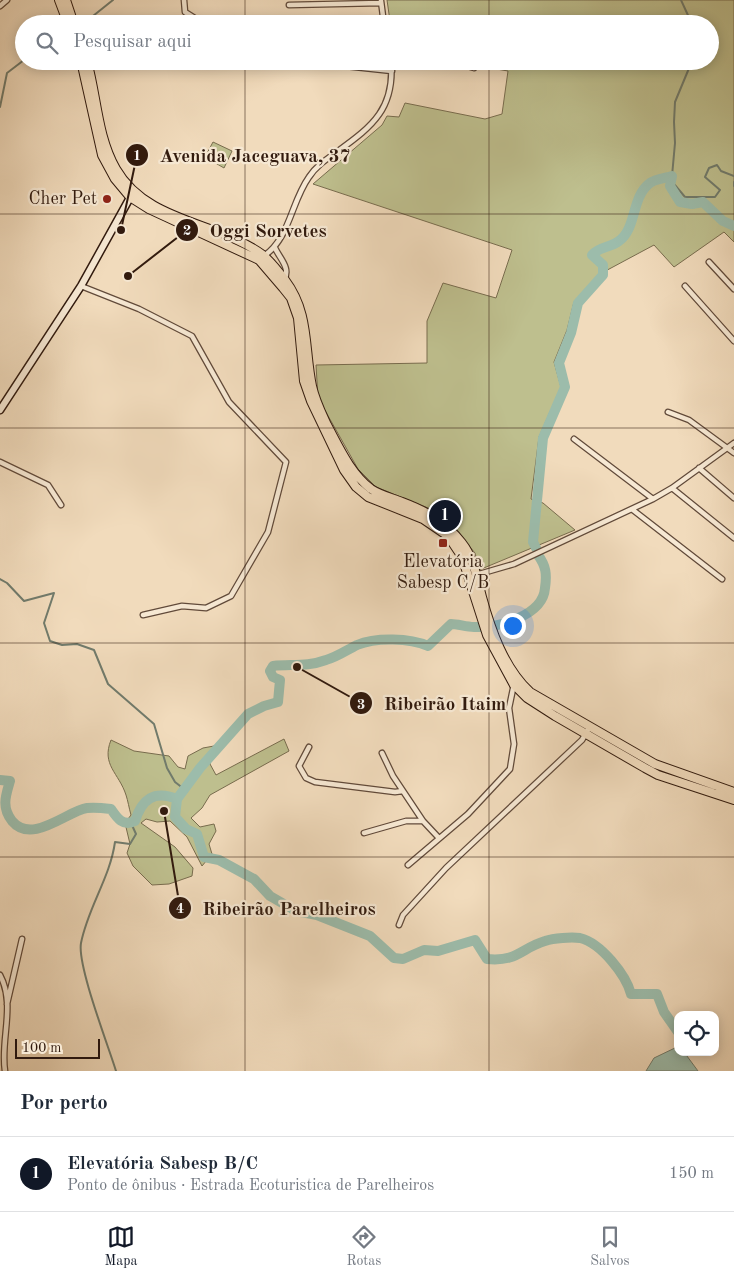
<!DOCTYPE html>
<html lang="pt">
<meta charset="utf-8">
<style>
body{margin:0;font-family:"Old Standard TT",serif;background:#f2f2f3;color:#1f2937}
.controls{position:absolute;right:15px;bottom:15px;display:grid;overflow:hidden;border-radius:10px;box-shadow:0 2px 12px #0003}
.controls button{width:45px;height:45px;display:grid;place-items:center;padding:0;border:0;border-bottom:1px solid #e0e1e3;background:#fff;color:#1f2937;font:25px sans-serif}
.scale{position:absolute;left:15px;bottom:12px;width:85px;box-sizing:border-box;padding-left:5px;border:2px solid #311a0e;border-top:0;font-size:14px;line-height:18px;white-space:nowrap;color:#311a0e;-webkit-text-stroke:4px #f6e8d3;paint-order:stroke}
.you{position:absolute;left:512px;top:625px;width:18px;height:18px;margin:-12px;border:4px solid #fff;border-radius:50%;background:#1a73e8;box-shadow:0 0 0 8px #1a73e833}
.badge{display:grid;place-items:center;width:32px;height:32px;border-radius:50%;background:#111827;color:#fff;font-size:16px;font-weight:700}
.pin{position:absolute;translate:-50% -50%;border:2px solid #fff;box-shadow:0 1px 5px #0006}
.list{margin:0;padding:0;list-style:none}
h2{display:flex;justify-content:space-between;align-items:center;height:65px;margin:0;padding:0 20px;font-size:21px}
h2 small{font-size:16px;font-weight:400;color:#747a83}
.list li{display:grid;grid-template-columns:32px 1fr auto;gap:15px;align-items:center;box-sizing:border-box;height:75px;padding:0 20px;border-top:1px solid #e0e1e3}
.list b{display:block;font-size:19px;white-space:nowrap}
.list p{margin:0;font-size:16px;white-space:nowrap;color:#747a83}
.list em{font-size:16px;font-style:normal;color:#747a83}
.icon{flex:none;width:28px;height:28px;fill:none;stroke:currentColor;stroke-width:2;stroke-linecap:round;stroke-linejoin:round}
.map{position:relative;flex:none;width:734px;height:1071px;overflow:hidden}
.search{position:absolute;background:#fff;box-shadow:0 2px 12px #0003;left:15px;right:15px;top:15px;height:55px;display:flex;align-items:center;gap:12px;box-sizing:border-box;padding:0 18px;border-radius:28px;color:#747a83;font-size:19px}
.sheet{height:140px;background:#fff}
nav{display:flex;justify-content:space-around;align-items:center;box-sizing:border-box;height:70px;border-top:1px solid #e0e1e3;background:#fff;font-size:14px;color:#747a83}
nav a{display:grid;justify-items:center;gap:2px}
nav .on{color:#111827}
.map>svg:first-child{display:block}
</style>
<div class="map">
<svg width="734" height="1071" viewBox="0 0 734 1071">
<rect width="100%" height="100%" fill="#f1dbbc"/>
<filter id="stains"><feTurbulence type="fractalNoise" baseFrequency=".004" numOctaves="4"/><feColorMatrix values="0 0 0 0 .2 0 0 0 0 .09 0 0 0 0 .02 0 0 0 .5 -.17"/></filter>
<radialGradient id="worn" r=".72"><stop offset=".6" stop-color="#630" stop-opacity="0"/><stop offset="1" stop-color="#630" stop-opacity=".3"/></radialGradient>
<path fill="#bebf8e" stroke="#786c4e" d="M387 0H734V242L724 232 674 267 654 245 598 275 574 302 567 330 554 362 561 387 539 437 531 499 543 503 575 530 479 570 475 553 448 521 428 508 376 487 358 469 318 398 316 365 427 363V321L443 283 496 298 512 250 313 184 382 125 387 116 399 117 405 103 485 119 502 114 508 71 479 66 481 61H710V24H426L406 20 390 21Z
M213 142 232 151 224 168 205 157Z
M284 739 289 751 210 795 202 808 191 818 200 827 214 824 216 831 209 844 212 854 202 866 187 837 170 821 157 822 146 819 141 823 175 847 193 868 192 876 169 884 152 885 133 866 127 853 130 844 125 823 131 815C129 808 128 801 126 795 119 773 101 765 111 740L134 751 169 756 178 767 185 769 188 756 203 748 214 746 210 764 216 775Z"/>
<path fill="#9cbcab" stroke="#717b6c" d="M677 1047 678 1052H684L698 1071H646L654 1058Z"/>
<g fill="none" stroke-linecap="round" stroke-linejoin="round">
<path stroke="#717b6c" stroke-width="2" d="M681 0 692 24
M83 24 113 0
M692 61 675 102 674 122 675 143 672 176 674 184 685 197H715L720 190 705 177 709 168 717 165 721 171 734 176
M0 107 7 73 24 60
M734 182V186
M0 579 7 583 24 601 54 593 44 623 50 641 62 645 77 644 94 650 108 684 154 724 167 768 175 782 184 789
M116 1071C108 1045 77 965 81 943 88 907 110 878 115 842L130 844 136 834 131 823"/>
<path stroke="#9cbcab" stroke-width="10" d="M536 548 533 542 543 438 565 387 559 363 571 333 578 303 603 275V265L592 255C600 246 610 248 619 241 637 228 631 197 650 183 655 179 665 178 672 176L670 186 680 202 692 204 703 202 723 221 734 226
M0 780 10 781C6 795 1 807 12 821 32 845 67 811 87 808 95 807 103 808 111 809 117 818 123 827 135 821 142 799 154 790 177 799L175 817 186 829 197 834 204 857 219 860 254 879 270 896 296 911 317 915 370 936 394 958 403 959 424 950 438 951 475 940 487 959C518 962 521 948 545 941 554 938 571 937 580 938 601 943 626 975 631 994H657L664 1012 678 1032
M177 799 200 768 248 714 264 706 278 702 280 680 273 677 270 671 273 666C292 664 307 667 326 660 337 657 347 650 357 645 376 637 410 638 428 646L451 624C458 624 466 627 474 627 498 628 543 616 545 588 547 574 546 566 538 555"/>
<defs>
<path id="street" d="M184 0 185 12 204 24
M381 1 384 24
M289 5 381 3
M0 6 7 0
M298 61 392 71
M449 61 474 68
M275 248C280 259 291 268 284 280
M264 256C290 238 291 202 309 177 316 166 327 159 338 151 373 126 395 108 391 61
M709 262 734 289
M81 286 139 309 192 336 229 402 286 462 268 532 231 596 206 608 182 606 143 615
M685 286 734 341
M668 412 689 420 734 453
M574 439 653 499
M0 462 48 485 61 505
M699 468 734 498
M672 488 734 538
M633 510 722 579
M476 575 514 564 653 499 672 488 734 443
M309 747 299 766 306 778 315 782 395 792 403 791 423 821 438 837
M382 753 393 776 403 791
M364 833 406 821H423
M408 865 468 814 510 769 514 744 509 708 514 684
M399 925 403 915 446 868 582 740 589 728
M0 975C16 1005 0 1040 5 1071
M7 1004 22 939"/>
<path id="secondary" d="M0 410 81 286 132 194"/>
<path id="primary" d="M59 0 68 24
M66 0 74 24
M81 61 102 155 115 179 130 197 149 209 259 260 283 288 291 298 298 318 304 381 311 401 344 470 356 487 368 497 423 519 448 536 462 557 487 635 514 685 527 698 555 716 645 768 658 775 734 800
M87 61C97 96 97 136 116 169 147 223 217 221 263 255 271 262 279 272 285 280 310 313 304 348 312 386 315 400 321 412 327 425 339 447 350 473 371 489 380 495 392 498 402 502 426 511 446 522 462 543 474 558 477 579 482 597 491 630 504 668 530 692L655 764 734 792"/>
</defs>
<use href="#street" stroke="#614a3a" stroke-width="7"/>
<use href="#secondary" stroke="#311a0e" stroke-width="9"/>
<use href="#primary" stroke="#311a0e" stroke-width="10"/>
<use href="#street" stroke="#f6e8d3" stroke-width="4.5"/>
<use href="#secondary" stroke="#f6e8d3" stroke-width="6"/>
<use href="#primary" stroke="#f1dbbc" stroke-width="8"/>
</g>
<path fill="none" stroke="#311a0e" stroke-width="1" stroke-opacity="0.55" d="M245 0V24M489 0V24M245 61V1071M489 61V1071M0 214H734M0 428H734M0 643H734M0 857H734"/>
<g fill="#8f2418" stroke="#f6e8d3" stroke-width="2">
<circle cx="107" cy="199" r="5"/>
<rect x="438" y="538" width="10" height="10" rx="2.5"/>
</g>
<g text-anchor="middle" dominant-baseline="central" stroke-width="4.5" stroke-linejoin="round" paint-order="stroke">
<g font-size="18" fill="#311a0e" stroke="#f6e8d3" text-anchor="end">
<text x="97" y="199">Cher Pet</text>
<text x="443" y="562" text-anchor="middle">Elevatória<tspan x="443" dy="21">Sabesp C/B</tspan></text>
</g>
</g>
<path fill="none" stroke="#311a0e" stroke-width="2" d="M121 230L137 155M128 276L187 230M297 667L361 703M164 811L180 908"/>
<g fill="#311a0e" stroke="#f6e8d3" stroke-width="2">
<circle cx="121" cy="230" r="5"/>
<circle cx="128" cy="276" r="5"/>
<circle cx="297" cy="667" r="5"/>
<circle cx="164" cy="811" r="5"/>
<circle cx="137" cy="155" r="12"/>
<circle cx="187" cy="230" r="12"/>
<circle cx="361" cy="703" r="12"/>
<circle cx="180" cy="908" r="12"/>
</g>
<g font-size="15" text-anchor="middle" font-weight="bold" fill="#fff">
<text x="137" y="160">1</text>
<text x="187" y="235">2</text>
<text x="361" y="709">3</text>
<text x="180" y="913">4</text>
</g>
<g font-size="19" text-anchor="middle" font-weight="bold" fill="#311a0e" stroke="#f6e8d3" stroke-width="4.5" stroke-linejoin="round" paint-order="stroke">
<text x="255" y="162">Avenida Jaceguava, 37</text>
<text x="268" y="237">Oggi Sorvetes</text>
<text x="445" y="710">Ribeirão Itaim</text>
<text x="289" y="915">Ribeirão Parelheiros</text>
</g>
<rect width="100%" height="100%" filter="url(#stains)"/>
<rect width="100%" height="100%" fill="url(#worn)"/>
</svg>
<div class="controls">
<button><svg class="icon" aria-label="locate" viewBox="0 0 24 24"><circle cx="12" cy="12" r="6"/><path d="M12 2v4M12 18v4M2 12h4M18 12h4"/></svg></button>
</div>
<div class="scale">100 m</div>
<div class="you"></div>
<div class="pin badge" style="left:445px;top:516px">1</div>
<div class="search"><svg class="icon" aria-label="search" viewBox="0 0 24 24"><circle cx="10" cy="10" r="6"/><path d="M15 15l6 6"/></svg>Pesquisar aqui</div>
</div>
<section class="sheet">
<h2>Por perto<small></small></h2>
<ul class="list">
<li><span class="badge">1</span><div><b>Elevatória Sabesp B/C</b><p>Ponto de ônibus · Estrada Ecoturistica de Parelheiros</p></div><em>150 m</em></li>
</ul>
</section>
<nav>
<a class="on"><svg class="icon" aria-label="map" viewBox="0 0 24 24"><path d="M3 6l6-2 6 2 6-2v14l-6 2-6-2-6 2zM9 4v14M15 6v14"/></svg>Mapa</a>
<a><svg class="icon" aria-label="directions" viewBox="0 0 24 24"><path d="M12 3l9 9-9 9-9-9zM9 14v-3h6M13 9l2 2-2 2"/></svg>Rotas</a>
<a><svg class="icon" aria-label="saved" viewBox="0 0 24 24"><path d="M7 4h10v16l-5-4-5 4z"/></svg>Salvos</a>
</nav>
